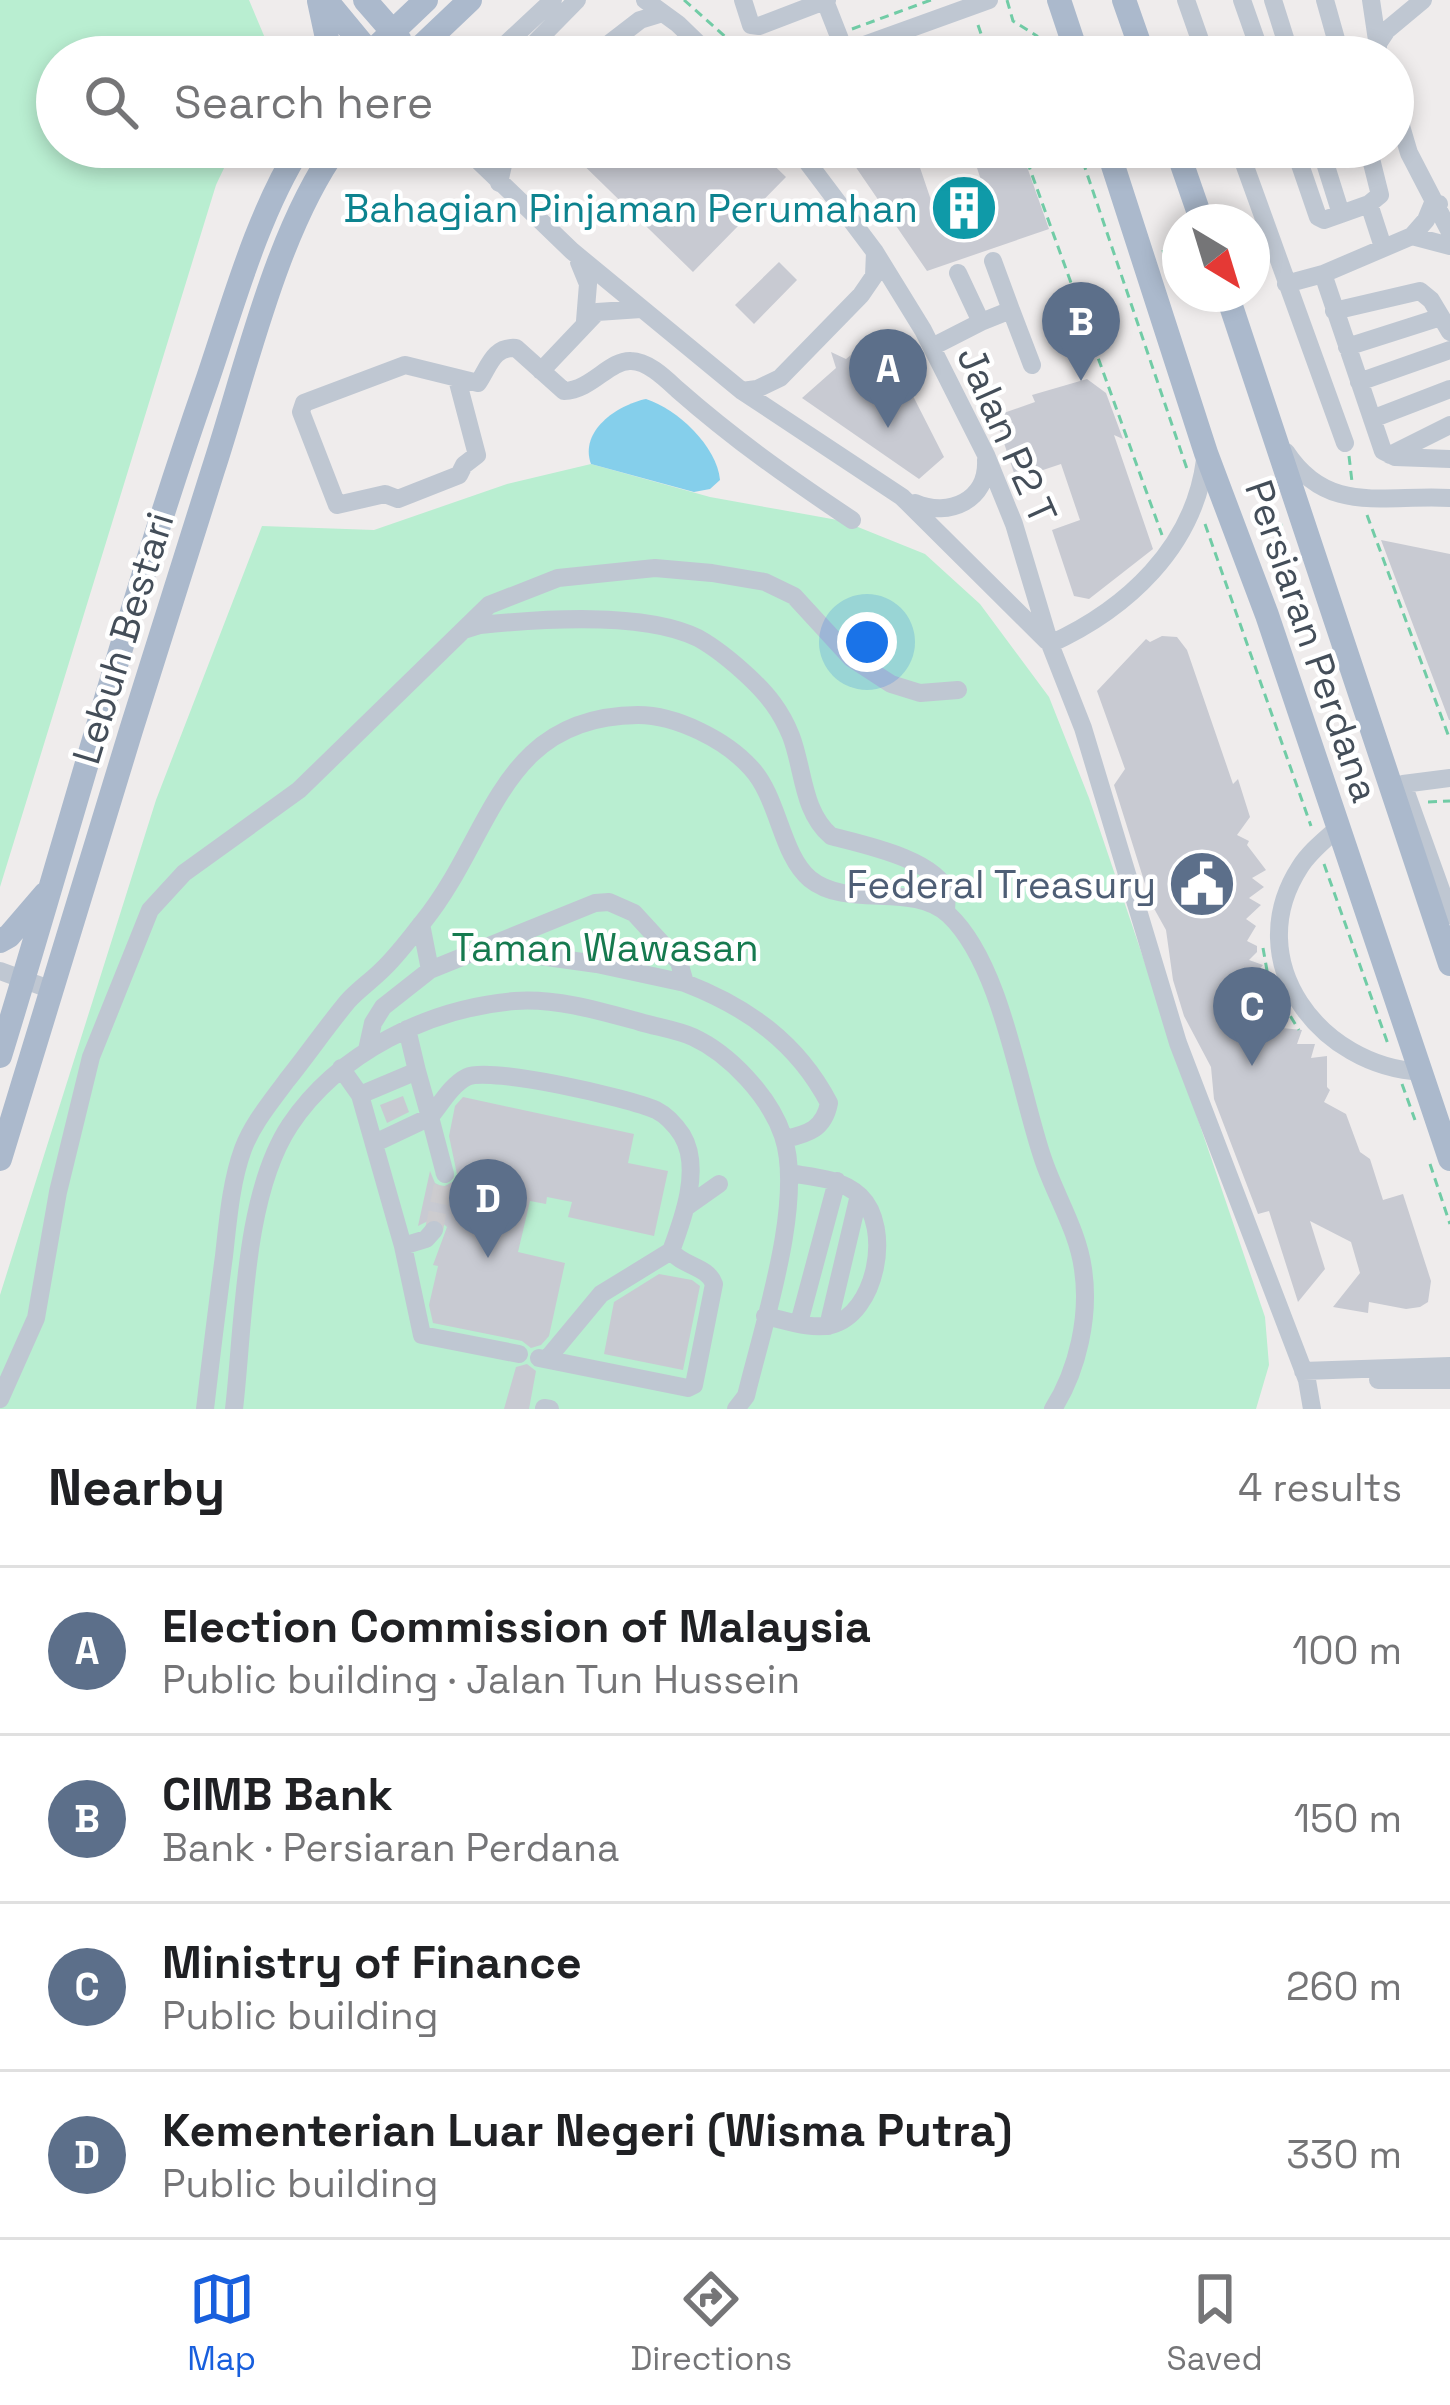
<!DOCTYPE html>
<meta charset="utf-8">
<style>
body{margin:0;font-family:"Space Grotesk",sans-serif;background:#f2f2f2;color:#202124}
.compass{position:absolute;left:1162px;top:204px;width:108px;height:108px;border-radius:50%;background:#fff;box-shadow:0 6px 18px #0003;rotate:142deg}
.you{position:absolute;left:867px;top:642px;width:42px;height:42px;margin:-30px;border:9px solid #fff;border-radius:50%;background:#1a73e8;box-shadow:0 0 0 18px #1a73e833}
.badge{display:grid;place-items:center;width:78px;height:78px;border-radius:50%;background:#185fdd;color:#fff;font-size:39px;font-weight:700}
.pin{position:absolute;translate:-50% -99px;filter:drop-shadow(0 3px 6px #0008)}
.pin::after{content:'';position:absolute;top:63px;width:42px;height:36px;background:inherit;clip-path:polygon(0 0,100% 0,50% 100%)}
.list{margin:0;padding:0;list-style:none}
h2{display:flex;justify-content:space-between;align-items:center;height:156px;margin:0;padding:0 48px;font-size:51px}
h2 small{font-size:39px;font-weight:400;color:#757577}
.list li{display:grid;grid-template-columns:78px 1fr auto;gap:36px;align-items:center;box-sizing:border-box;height:168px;padding:0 48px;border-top:3px solid #e0e0e0}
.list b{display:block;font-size:45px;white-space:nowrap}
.list p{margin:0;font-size:39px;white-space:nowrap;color:#757577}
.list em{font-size:39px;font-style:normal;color:#757577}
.icon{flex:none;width:66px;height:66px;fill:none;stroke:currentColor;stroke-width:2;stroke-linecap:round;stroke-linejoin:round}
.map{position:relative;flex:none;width:1450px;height:1409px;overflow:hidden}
.search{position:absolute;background:#fff;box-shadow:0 6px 18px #0003;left:36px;right:36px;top:36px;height:132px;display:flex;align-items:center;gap:30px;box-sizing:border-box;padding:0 42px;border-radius:66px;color:#757577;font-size:45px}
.sheet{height:828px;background:#fff}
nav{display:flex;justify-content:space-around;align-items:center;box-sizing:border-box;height:168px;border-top:3px solid #e0e0e0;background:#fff;font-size:33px;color:#757577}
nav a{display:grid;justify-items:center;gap:6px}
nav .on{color:#185fdd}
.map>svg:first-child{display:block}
</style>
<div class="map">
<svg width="1450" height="1409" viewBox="0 0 1450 1409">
<rect width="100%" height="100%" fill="#efecec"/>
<path fill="#b9eed1" d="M0 0H249L273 57H57V147H234L216 185 0 887Z
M591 464 710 497 843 521 925 554 980 604 1049 697 1089 798 1265 1317 1269 1365 1256 1409H0V1295L156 800 262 526 374 530 507 484Z"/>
<path fill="#85cfeb" d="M646 399C677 409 717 446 720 480L710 489 694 492 591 464C579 431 617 405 646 399Z"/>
<path fill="#c8cad2" d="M565 147H755L786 177 693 272Z
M842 147H913L933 206 984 189 970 147H1020L1049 229 927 271Z
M779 262 797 280 754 324 735 305Z
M880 331 944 457 919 479 802 398 836 368 831 352 846 359Z
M1087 379 1106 393 1123 439 1114 435 1153 549 1089 599 1074 596 1052 530 1080 520 1061 464 1016 479 995 416 1035 402 1032 395Z
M1381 540 1450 554V720H1449Z
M1162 636 1177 637 1187 650 1233 784 1238 779 1250 817 1237 835 1249 841 1247 845 1266 870 1252 878 1264 887 1249 898 1261 905 1246 919 1256 926 1247 941 1257 946V952L1249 960 1263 965 1253 977 1268 981 1260 993 1277 996 1270 1011 1288 1014 1282 1028 1302 1030 1297 1044H1315L1311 1058 1327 1056V1087L1330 1090 1324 1102 1346 1114 1360 1152 1370 1159 1383 1200 1403 1194 1431 1281 1428 1302 1420 1307 1406 1309 1369 1302 1368 1313 1333 1307 1360 1273 1351 1242 1310 1221 1325 1269 1298 1302 1269 1211 1258 1214 1214 1099 1211 1067 1184 1016 1173 980 1166 930 1151 903 1114 785 1125 769 1097 691 1146 639 1150 642Z
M403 1096 409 1112 387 1123 380 1105Z
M463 1097 634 1134 628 1163 668 1171 654 1236 568 1217 572 1202 547 1197 546 1204 530 1201 518 1252 565 1263 549 1336 541 1345 531 1348 522 1341 433 1323 429 1305 438 1266 433 1265 447 1227 436 1217 418 1226 430 1171 435 1183 443 1187 458 1179 449 1136 455 1106Z
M659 1274 692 1280 700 1286 683 1370 604 1354 614 1302Z
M527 1364 536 1371 529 1409H504L516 1367Z"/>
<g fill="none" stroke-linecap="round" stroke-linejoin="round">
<path stroke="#cdcccf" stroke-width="18" stroke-dasharray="18 9" stroke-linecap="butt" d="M434 1230 445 1174"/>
<path stroke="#71cca6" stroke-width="3" stroke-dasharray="9 6" stroke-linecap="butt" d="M684 0 748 57
M1007 0 1013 21 1037 36 1048 57
M978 25 989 57
M852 29 931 0
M771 57 821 41
M1022 147 1162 535
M1078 147 1187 469
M1162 252 1180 245
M1349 456 1352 482
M1367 515 1450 740
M1205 524 1311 826
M1260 533 1285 524
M1428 802 1450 801
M1324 864 1389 1047
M1263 948 1269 982 1299 1030
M1402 1084 1415 1120
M1430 1164 1450 1224"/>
<path stroke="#bfc7d2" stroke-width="18" d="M645 0 678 24 712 57
M743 0 751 25 759 26 827 0
M1186 0 1206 57
M1242 0 1262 57
M1273 0 1291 57
M1325 0 1341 57
M1371 0 1378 47
M825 1 845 52
M1377 45 1387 30 1423 0
M492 57 553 0
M521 57 577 0
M592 57 640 20 663 13
M831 57 989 0
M1393 99 1409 153 1450 232
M464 147 572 251 742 391 902 497 1047 641
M796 147 875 252 923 330 986 455 1014 524 1050 644 1083 728 1178 1043 1307 1380 1312 1409
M1238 147 1345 443
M1294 147 1318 217 1324 220 1341 214
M1320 147 1341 214 1369 204 1383 247
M1368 147 1380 195 1369 204
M499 183 507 147
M1439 204 1433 203 1426 220 1412 236 1450 246
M579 262 588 284 585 321
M1323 274 1383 451 1395 457 1450 459
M1286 284 1323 274 1412 236
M1011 310 1032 365
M1334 311 1420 291 1431 300 1450 332
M981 322 1011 310 993 261
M932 347 981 322 958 273
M1347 347 1441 317
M541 371 597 312 641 309
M457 379 477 455 464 465 459 475 398 499 385 494 337 505 301 412 304 403 405 365 478 383C489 367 493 346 516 348L564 391C592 390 609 360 631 361 648 361 666 379 678 390 735 440 789 478 852 520
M1359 382 1450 350
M742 391 757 389 780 378 861 295 874 276 875 252
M1372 419 1450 389
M1286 452C1328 516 1384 494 1450 498
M1390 455 1450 425
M915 503C949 518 988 500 986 460
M464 630 480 625C539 619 644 611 698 638 716 648 734 663 749 677 768 695 781 711 791 736 804 770 802 811 831 836 861 844 936 859 947 892 947 895 946 908 946 912
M1050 644C1127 609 1194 547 1205 460
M1450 778 1403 784 1450 915
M1339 827C1326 839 1310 851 1300 867 1239 961 1320 1067 1422 1072
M421 924 430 970
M489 949 597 964 685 983
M0 971 52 990
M367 1050 373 1023 383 1007 430 970 595 903 609 902 634 913 679 962 685 983C747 1007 797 1042 829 1103 824 1129 808 1134 785 1139
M341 1068 360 1095 417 1071 407 1029
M417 1071 430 1117C441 1104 451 1085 467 1077 490 1066 629 1098 656 1110 666 1115 676 1126 682 1135 702 1168 683 1219 671 1251 682 1266 708 1266 714 1284L694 1385 688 1388 539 1358
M360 1095 403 1246 422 1335 519 1354
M375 1143 430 1117 445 1174
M685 1208 719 1184
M403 1246 426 1239 434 1230
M765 1316C785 1320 811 1330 831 1325 876 1314 893 1228 860 1196 841 1178 813 1177 789 1173
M799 1323 837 1181
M828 1326 859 1195
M547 1359 601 1294 671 1251
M1303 1371 1450 1366
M1378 1380H1450
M0 1399 36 1318 58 1192 91 1057 150 910 184 873 299 790 489 605 558 578 655 568 712 573 765 582 794 596 851 658 891 684 920 693 958 690
M544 1408 550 1409
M205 1409C211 1358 217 1307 224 1256 228 1220 231 1182 243 1149 253 1123 271 1102 287 1080 308 1054 327 1026 348 1001 358 990 371 981 382 970 397 956 410 938 423 922 493 836 499 716 638 715 676 715 726 740 751 768 779 798 781 855 810 879 848 910 913 881 949 915 1002 965 1019 1089 1043 1159 1055 1195 1078 1231 1083 1269 1090 1315 1078 1370 1053 1409
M234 1409C244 1324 243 1196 290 1125 338 1053 429 1008 515 1001 557 998 600 1011 640 1022 657 1027 677 1030 693 1037 730 1054 770 1097 783 1136 805 1201 762 1329 746 1396L736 1409"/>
<path stroke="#abb9cc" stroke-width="24" d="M326 0 373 57
M365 0 399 39
M1059 0 1078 57
M1124 0 1144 57
M319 1 331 57
M366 57 426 0
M410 57 470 0
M1107 147 1206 453 1267 615 1450 1159
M1176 147 1202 222
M1227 294 1450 964
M0 941 9 936 45 894
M0 1056C69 832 129 605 206 384 232 308 257 215 300 147
M0 1159C69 929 140 699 213 470 246 369 276 232 337 147"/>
</g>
<defs>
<symbol id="building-disc" viewBox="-11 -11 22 22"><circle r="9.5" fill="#0f9aa8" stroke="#fff"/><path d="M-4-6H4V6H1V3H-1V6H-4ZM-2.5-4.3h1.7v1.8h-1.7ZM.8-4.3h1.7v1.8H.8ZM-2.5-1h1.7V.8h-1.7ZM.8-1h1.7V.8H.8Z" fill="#fff"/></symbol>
<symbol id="civic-disc" viewBox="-11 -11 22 22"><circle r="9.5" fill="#5c6f8a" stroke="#fff"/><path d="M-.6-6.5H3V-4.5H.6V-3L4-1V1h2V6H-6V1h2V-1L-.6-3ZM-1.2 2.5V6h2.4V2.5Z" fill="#fff"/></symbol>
</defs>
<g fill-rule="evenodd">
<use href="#building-disc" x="926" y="170" width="76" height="76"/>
<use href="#civic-disc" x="1164" y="846" width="76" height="76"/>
</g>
<g text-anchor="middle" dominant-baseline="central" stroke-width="9" stroke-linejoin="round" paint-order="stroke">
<g font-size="39" fill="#0d838f" stroke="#fff" text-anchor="end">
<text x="918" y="208">Bahagian Pinjaman Perumahan</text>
</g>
<g font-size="39" fill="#444e59" stroke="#fff">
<text transform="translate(1007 435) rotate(66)">Jalan P2 T</text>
<text transform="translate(123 638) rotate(-73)">Lebuh Bestari</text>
<text transform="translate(1312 641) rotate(71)">Persiaran Perdana</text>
</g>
<g font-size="39" fill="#4e5e75" stroke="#fff" text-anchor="end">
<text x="1156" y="884">Federal Treasury</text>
</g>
<g font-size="39" fill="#167a4f" stroke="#fff">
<text x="605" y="947">Taman Wawasan</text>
</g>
</g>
</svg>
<svg class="compass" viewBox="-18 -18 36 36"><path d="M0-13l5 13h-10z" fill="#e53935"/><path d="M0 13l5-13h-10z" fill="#757577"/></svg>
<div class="you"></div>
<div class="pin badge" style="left:888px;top:428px;background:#5c6f8a">A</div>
<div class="pin badge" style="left:1081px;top:381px;background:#5c6f8a">B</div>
<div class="pin badge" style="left:1252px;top:1066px;background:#5c6f8a">C</div>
<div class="pin badge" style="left:488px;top:1258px;background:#5c6f8a">D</div>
<div class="search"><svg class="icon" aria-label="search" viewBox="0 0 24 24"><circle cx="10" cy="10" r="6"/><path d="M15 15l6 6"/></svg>Search here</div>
</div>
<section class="sheet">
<h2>Nearby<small>4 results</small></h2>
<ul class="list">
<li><span class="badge" style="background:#5c6f8a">A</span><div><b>Election Commission of Malaysia</b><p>Public building · Jalan Tun Hussein</p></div><em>100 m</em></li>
<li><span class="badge" style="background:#5c6f8a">B</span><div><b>CIMB Bank</b><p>Bank · Persiaran Perdana</p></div><em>150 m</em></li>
<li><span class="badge" style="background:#5c6f8a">C</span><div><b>Ministry of Finance</b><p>Public building</p></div><em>260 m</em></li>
<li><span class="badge" style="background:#5c6f8a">D</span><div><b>Kementerian Luar Negeri (Wisma Putra)</b><p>Public building</p></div><em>330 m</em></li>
</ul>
</section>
<nav>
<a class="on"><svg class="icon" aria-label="map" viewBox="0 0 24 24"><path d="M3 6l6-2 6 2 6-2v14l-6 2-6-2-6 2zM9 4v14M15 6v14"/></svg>Map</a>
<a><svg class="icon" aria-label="directions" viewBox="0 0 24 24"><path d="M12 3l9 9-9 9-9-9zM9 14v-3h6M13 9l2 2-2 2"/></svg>Directions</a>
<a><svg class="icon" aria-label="saved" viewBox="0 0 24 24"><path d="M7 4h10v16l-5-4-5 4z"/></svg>Saved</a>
</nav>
